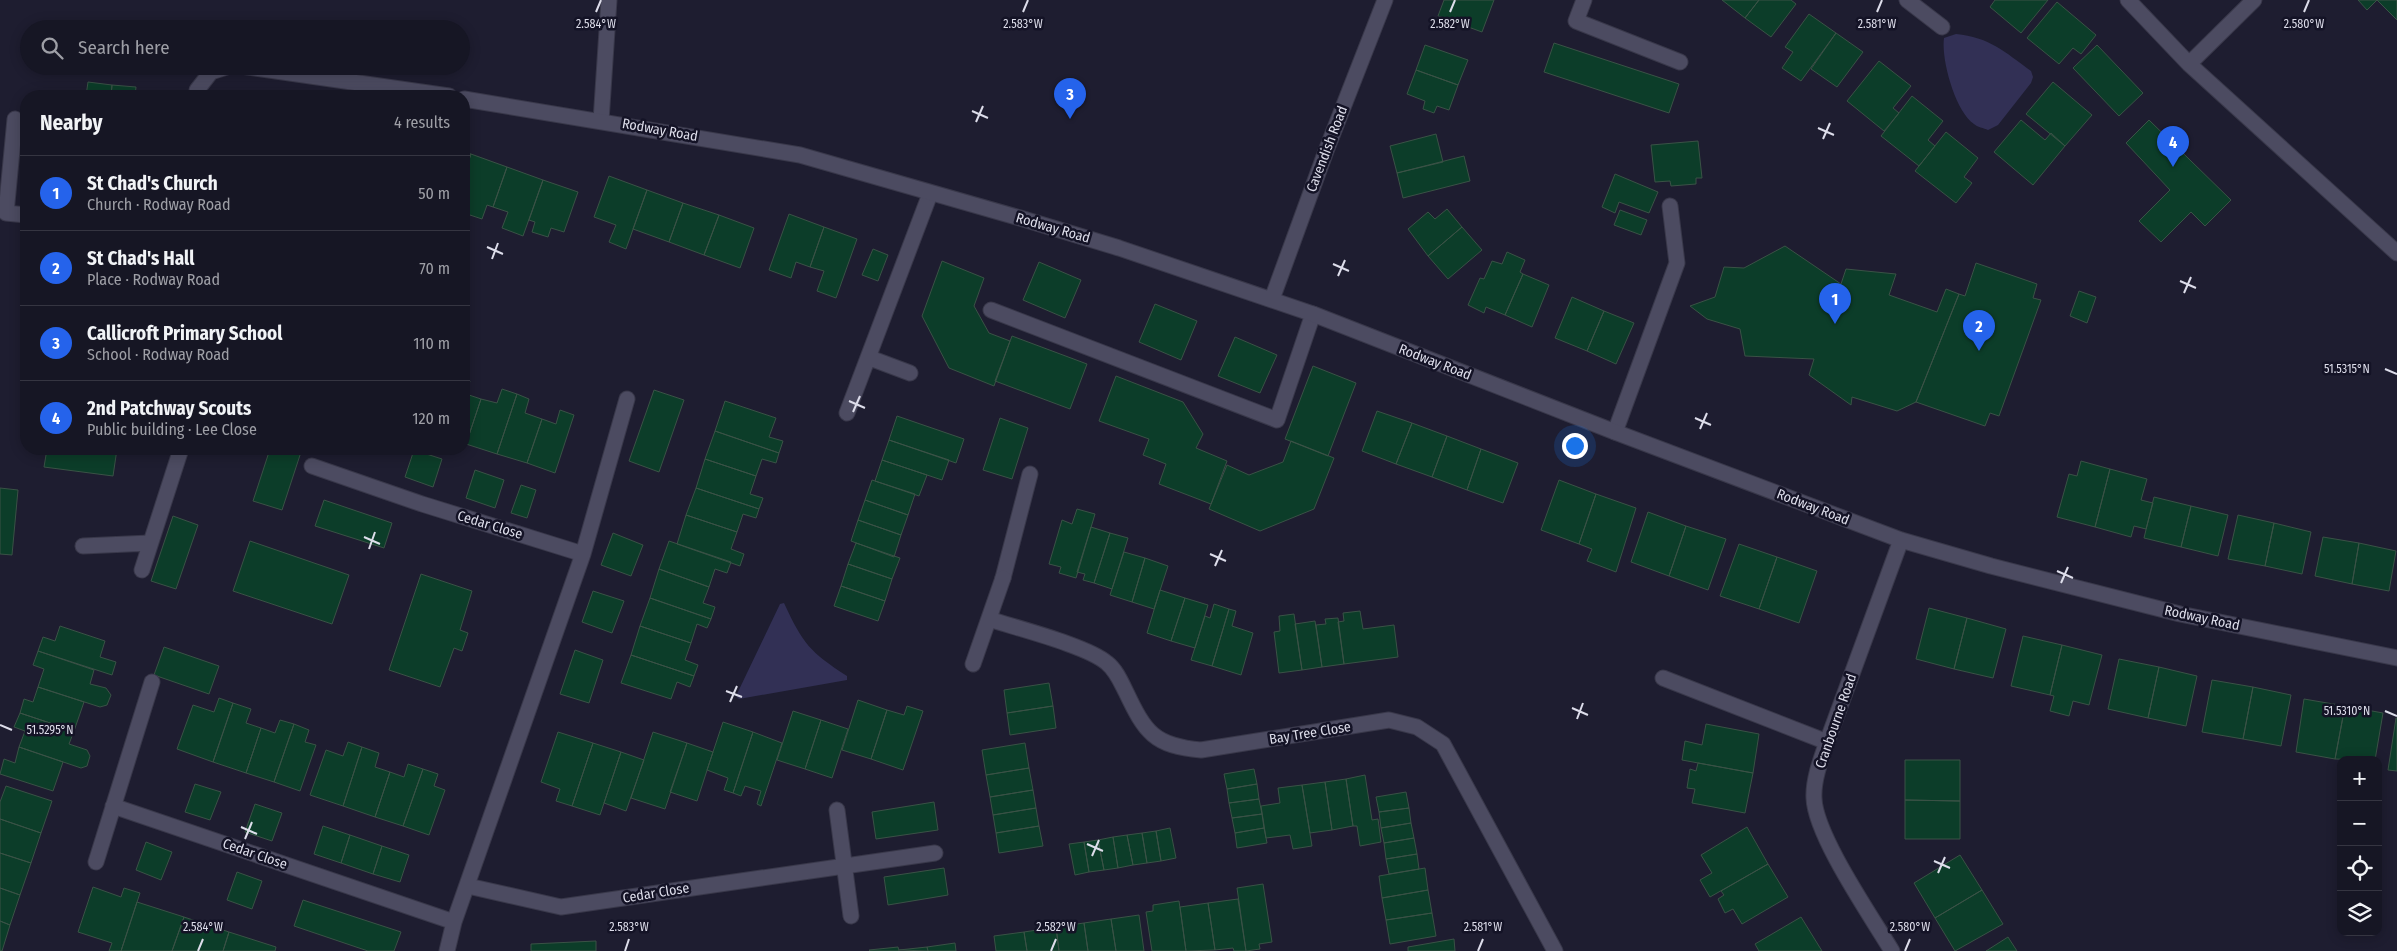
<!DOCTYPE html>
<meta charset="utf-8">
<style>
body{margin:0;font-family:"Fira Sans Condensed",sans-serif;background:#232331;color:#f1f3f6}
.controls{position:absolute;right:15px;bottom:15px;display:grid;overflow:hidden;border-radius:10px;box-shadow:0 2px 12px #0003}
.controls button{width:45px;height:45px;display:grid;place-items:center;padding:0;border:0;border-bottom:1px solid #353541;background:#161624;color:#f1f3f6;font:25px sans-serif}
.you{position:absolute;left:1574px;top:445px;width:18px;height:18px;margin:-12px;border:4px solid #fff;border-radius:50%;background:#1a73e8;box-shadow:0 0 0 8px #1a73e833}
.badge{display:grid;place-items:center;width:32px;height:32px;border-radius:50%;background:#2563eb;color:#fff;font-size:16px;font-weight:700}
.pin{position:absolute;translate:-50% -41px;filter:drop-shadow(0 1px 2px #0008)}
.pin::after{content:'';position:absolute;top:26px;width:18px;height:15px;background:inherit;clip-path:polygon(0 0,100% 0,50% 100%)}
.list{margin:0;padding:0;list-style:none}
h2{display:flex;justify-content:space-between;align-items:center;height:65px;margin:0;padding:0 20px;font-size:21px}
h2 small{font-size:16px;font-weight:400;color:#9e9fa6}
.list li{display:grid;grid-template-columns:32px 1fr auto;gap:15px;align-items:center;box-sizing:border-box;height:75px;padding:0 20px;border-top:1px solid #353541}
.list b{display:block;font-size:19px;white-space:nowrap}
.list p{margin:0;font-size:16px;white-space:nowrap;color:#9e9fa6}
.list em{font-size:16px;font-style:normal;color:#9e9fa6}
.icon{flex:none;width:28px;height:28px;fill:none;stroke:currentColor;stroke-width:2;stroke-linecap:round;stroke-linejoin:round}
.map{position:relative;flex:none;width:2397px;height:951px;overflow:hidden}
.search{position:absolute;background:#161624;box-shadow:0 2px 12px #0003;left:20px;top:20px;width:450px;height:55px;display:flex;align-items:center;gap:12px;box-sizing:border-box;padding:0 18px;border-radius:28px;color:#9e9fa6;font-size:19px}
.panel{position:absolute;background:#161624;box-shadow:0 2px 12px #0003;left:20px;top:90px;width:450px;height:365px;border-radius:20px}
.map>svg:first-child{display:block}
</style>
<div class="map">
<svg width="2397" height="951" viewBox="0 0 2397 951">
<rect width="100%" height="100%" fill="#1e1d30"/>
<path fill="#323055" d="M1956 34C1989 37 2005 52 2031 71L2033 77 2031 83 1998 125 1988 130C1984 128 1977 127 1974 124 1955 111 1941 59 1944 38Z
M784 603C803 644 810 652 847 676V680L739 699 736 696 780 604Z"/>
<path fill="#0c3d29" stroke="#3a5246" d="M1444 0H1494L1482 32 1438 16Z
M1722 0H1759L1745 18Z
M1759 0H1791L1796 4 1771 37 1745 18Z
M1995 0H2048L2021 33 1990 7Z
M2358 0H2377L2367 10Z
M2377 0H2397V20Z
M2057 2 2096 35 2081 54 2073 48 2059 64 2027 38Z
M1809 14 1836 33 1801 81 1782 68 1793 52 1785 47Z
M1836 33 1863 52 1837 87 1811 69Z
M1554 43 1679 84 1669 113 1544 72Z
M1425 45 1468 60 1458 85 1416 70Z
M2097 45 2143 93 2119 116 2073 68Z
M1879 61 1911 86 1893 108 1899 113 1884 131 1847 101Z
M1416 70 1458 85 1449 110 1437 106 1434 113 1423 109 1425 101 1407 94Z
M88 82 112 85 111 96H86Z
M2053 82 2092 115 2065 146 2026 114Z
M112 85 136 87 135 96H111Z
M1912 96 1943 121 1928 140 1935 146 1919 166 1881 136Z
M2021 120 2045 140 2051 133 2065 146 2033 185 1994 152Z
M2149 120 2231 200 2205 226 2191 212 2161 242 2139 221 2170 190 2126 143Z
M1946 132 1978 158 1964 177 1972 183 1956 203 1915 171Z
M1436 134 1443 162 1397 173 1390 146Z
M1698 141 1702 178H1696V184L1671 186 1670 181 1655 182 1651 145Z
M464 152 471 154 464 174Z
M471 154 507 167 493 207 487 205 482 219 464 213V174Z
M1464 156 1470 181 1403 198 1397 173Z
M507 167 543 180 523 236 502 228 508 212 493 207Z
M1615 174 1658 192 1649 213 1619 202 1615 213 1602 207Z
M609 176 647 190 626 249 609 242 616 225 594 217Z
M543 180 578 192 564 232 551 228 548 237 532 232 535 222 529 220Z
M647 190 683 203 669 242 633 229Z
M683 203 719 215 704 255 669 242Z
M1447 209 1462 227 1428 256 1408 229 1428 212 1435 219Z
M1620 210 1647 220 1641 235 1614 225Z
M789 214 824 227 810 267 796 262 791 278 769 270Z
M719 215 754 228 740 268 704 255Z
M824 227 857 239 836 298 817 291 824 271 810 267Z
M1462 227 1482 250 1448 279 1428 256Z
M1785 246 1841 284 1846 269 1896 274 1889 295 1937 312 1946 289 1959 294 1916 402 1897 411 1852 397 1851 405 1809 375 1814 359 1745 356 1740 329 1707 319 1690 306 1715 297 1724 267 1744 268Z
M873 249 888 255 878 281 862 275Z
M1507 252 1525 260 1520 272 1523 274 1505 315 1486 307 1484 313 1468 305 1480 278 1484 279 1492 261 1502 264Z
M942 261 984 278 974 306 989 333 1010 341 994 386 949 368 922 316Z
M1039 262 1081 280 1065 318 1023 300Z
M1976 263 2037 284 2033 298 2041 300 1999 416 1990 413 1985 426 1916 402 1959 294 1965 296Z
M26 267V313L21 312Z
M1523 274 1549 285 1532 327 1505 315Z
M2079 291 2096 297 2087 323 2070 316Z
M1572 297 1604 311 1587 351 1555 338Z
M1155 304 1197 321 1181 360 1139 342Z
M1604 311 1634 323 1616 364 1587 351Z
M1012 336 1087 364 1070 409 995 381Z
M1235 337 1277 355 1260 393 1218 376Z
M1313 366 1356 383 1328 456 1285 439Z
M1116 376 1183 402 1203 434 1196 448 1227 461 1211 504 1159 484 1166 464 1143 455 1149 439 1099 421Z
M464 379 470 381 466 394 481 399 466 444 464 443Z
M502 389 517 394 497 454 466 444 481 399 497 403Z
M654 390 684 400 659 472 629 461Z
M517 394 529 399 525 413 542 419 527 463 497 454Z
M725 401 776 418 769 437 783 441 779 453 715 431Z
M560 410 574 415 555 473 527 463 542 419 556 424Z
M1377 411 1412 423 1396 464 1362 451Z
M897 416 964 439 956 463 889 440Z
M1000 418 1028 428 1012 479 983 470Z
M1412 423 1447 436 1432 477 1396 464Z
M715 431 779 453 776 463 762 459 756 476 705 459Z
M1447 436 1481 449 1467 490 1432 477Z
M889 440 949 460 942 480 882 460Z
M1291 441 1334 458 1314 509 1260 531 1209 509 1227 465 1249 475 1283 462Z
M47 449H117L113 476 44 467Z
M270 449H302L282 510 253 501Z
M1481 449 1518 463 1503 503 1467 490Z
M414 450 442 459 433 487 405 477Z
M705 459 756 476 750 494 763 498 759 509 696 488Z
M882 460 927 475 919 496 875 481Z
M2081 461 2110 469 2095 527 2057 517 2069 474 2077 476Z
M2110 469 2147 479 2141 500 2153 503 2146 529 2134 526 2131 537 2095 527Z
M475 470 504 480 495 508 466 498Z
M872 480 915 494 908 515 865 500Z
M1559 480 1596 494 1579 544 1541 530Z
M521 485 536 490 527 518 511 513Z
M0 488 18 490 12 555 0 554Z
M696 488 759 509 756 518 743 514 737 532 686 515Z
M1596 494 1636 508 1616 572 1587 561 1592 549 1579 544Z
M2154 497 2191 506 2181 547 2144 538Z
M324 500 392 523 384 548 315 526Z
M865 500 908 515 901 535 858 520Z
M2191 506 2228 515 2218 556 2181 547Z
M1077 509 1095 514 1076 578 1059 573 1061 567 1049 564 1062 520 1072 524Z
M1648 512 1686 526 1669 576 1631 562Z
M686 515 737 532 731 549 744 554 740 566 677 544Z
M2238 515 2274 523 2265 566 2228 559Z
M173 516 198 525 176 589 151 581Z
M858 520 901 535 894 557 851 541Z
M2274 523 2311 532 2302 574 2265 566Z
M1686 526 1726 539 1708 590 1669 576Z
M1091 527 1110 533 1094 583 1083 580 1085 574 1077 572Z
M613 533 643 545 631 576 601 565Z
M1110 533 1128 538 1112 589 1094 583Z
M2323 537 2359 543 2352 584 2315 576Z
M250 541 349 575 332 624 233 591Z
M669 541 731 562 727 573 715 569 709 587 659 569Z
M856 543 900 558 892 579 848 564Z
M2359 543 2396 551 2389 591 2352 584Z
M1739 544 1777 557 1759 609 1720 596Z
M1124 552 1145 558 1132 602 1110 595Z
M1777 557 1817 571 1799 623 1759 609Z
M1145 558 1168 566 1154 609 1132 602Z
M848 564 892 579 885 601 841 586Z
M659 569 709 587 703 603 715 607 711 619 650 598Z
M421 574 472 591 460 630 468 633 462 651 454 648 440 687 389 670Z
M841 586 885 601 878 621 834 606Z
M1160 590 1185 598 1171 641 1147 633Z
M593 591 624 601 612 633 582 622Z
M650 598 711 619 707 628 697 624 691 643 640 626Z
M1185 598 1208 605 1195 648 1171 641Z
M1214 604 1229 609 1212 666 1191 660 1205 616 1210 618Z
M1929 608 1967 618 1954 669 1916 659Z
M1229 609 1236 611 1232 626 1253 633 1241 675 1212 666Z
M1360 611 1363 629 1394 625 1398 657 1344 664 1338 622 1344 621 1343 613Z
M1294 614 1302 670 1279 673 1274 632 1280 631 1279 616Z
M1338 618 1344 664 1322 667 1316 625 1326 624 1325 619Z
M1967 618 2006 629 1993 678 1954 669Z
M1315 621 1322 667 1302 670 1295 624Z
M60 626 105 641 100 657 116 662 112 675 38 651 43 637 55 641Z
M640 626 691 643 685 660 698 665 694 676 631 655Z
M2023 636 2062 645 2050 695 2011 686Z
M2062 645 2102 655 2089 705 2073 701 2069 716 2050 711 2054 696 2050 695Z
M164 647 219 666 209 694 154 675Z
M575 650 603 660 589 703 560 694Z
M38 651 94 670 90 684 106 688 111 695 107 705 100 707 38 687 44 669 33 665Z
M631 655 694 676 690 687 677 682 671 699 621 683Z
M2119 659 2159 667 2148 718 2108 709Z
M2159 667 2197 676 2186 726 2148 718Z
M2212 680 2253 687 2243 739 2202 732Z
M1049 683 1053 706 1007 713 1004 690Z
M38 687 84 702 74 731 20 713 24 699 33 702Z
M2253 687 2291 695 2281 746 2243 739Z
M219 698 233 703 213 762 177 749 193 705 214 712Z
M2304 699 2345 706 2335 759 2296 752Z
M858 700 887 710 871 759 842 750Z
M233 703 251 709 246 723 261 728 246 773 213 762Z
M907 706 923 711 903 770 871 759 887 710 904 715Z
M1053 706 1056 728 1010 735 1007 713Z
M2345 706 2383 713 2375 760 2335 759Z
M793 711 821 720 805 769 777 760Z
M20 713 74 731 69 744 87 750 90 756 87 766 81 768 19 747 25 731 14 727Z
M2396 718H2397V771L2388 770Z
M280 720 294 724 274 782 246 773 261 728 275 733Z
M821 720 848 729 832 778 805 769Z
M723 722 753 732 733 793 724 790 728 778 707 770Z
M294 724 309 730 305 742 316 745 300 791 274 782Z
M1706 724 1759 734 1753 773 1682 760 1685 741 1702 745Z
M558 732 593 743 572 806 556 801 560 789 541 782Z
M653 732 687 743 665 809 631 798Z
M753 732 782 743 761 806 757 804 761 791 745 786 741 796 733 793Z
M348 742 362 747 343 806 310 795 326 750 343 756Z
M593 743 621 752 600 815 572 806Z
M687 743 713 752 697 801 670 792Z
M1025 743 1029 768 986 775 982 750Z
M19 747 63 762 53 791 0 774 4 759 15 763Z
M362 747 379 753 375 767 390 772 375 817 343 806Z
M621 752 644 760 626 811 604 803Z
M1905 760H1960V801L1905 800Z
M1698 763 1753 773 1745 813 1692 803 1695 789 1687 788 1690 769 1696 771Z
M408 764 423 769 403 826 375 817 390 772 404 777Z
M1029 768 1033 790 990 797 986 775Z
M423 769 438 774 434 786 445 790 429 835 403 826Z
M1254 769 1257 784 1227 789 1224 774Z
M1365 775 1372 820 1378 819 1381 842 1360 846 1357 826H1353L1346 779Z
M1346 779 1353 826 1332 830 1325 782Z
M1325 782 1332 830 1310 833 1302 785Z
M195 784 221 792 210 820 185 812Z
M1257 784 1259 799 1229 803 1227 789Z
M1302 785 1312 846 1293 849 1290 835 1266 838 1261 806 1280 803 1278 788Z
M6 786 52 801 41 833 0 819V802Z
M1033 790 1036 808 993 815 990 797Z
M1406 792 1409 808 1379 812 1376 797Z
M1259 799 1262 814 1232 818 1229 803Z
M1905 800 1960 801V839H1905Z
M934 802 938 830 876 839 872 812Z
M255 804 282 813 272 841 245 832Z
M1036 808 1039 826 996 833 993 815Z
M1409 808 1411 823 1381 828 1379 812Z
M1262 814 1264 828 1235 833 1232 818Z
M0 819 41 833 31 863 0 853Z
M1411 823 1414 838 1384 843 1381 828Z
M323 826 350 835 341 863 314 854Z
M1039 826 1043 846 999 853 996 833Z
M1747 827 1768 864 1710 897 1700 880 1712 873 1701 855Z
M1170 828 1176 858 1161 861 1156 831Z
M1264 828 1267 843 1237 848 1235 833Z
M1156 831 1161 861 1147 863 1142 833Z
M1142 833 1147 863 1133 865 1127 835Z
M350 835 382 846 373 874 341 863Z
M1127 835 1133 865 1118 868 1113 837Z
M1113 837 1118 868 1104 870 1098 840Z
M1414 838 1417 854 1386 859 1384 843Z
M1098 840 1104 870 1089 872 1084 842Z
M146 842 172 852 161 880 136 870Z
M1084 842 1089 872 1075 875 1069 844Z
M382 846 409 855 400 882 373 874Z
M0 853 31 863 20 895 0 888Z
M1417 854 1419 869 1389 874 1386 859Z
M1960 855 1982 890 1935 918 1914 883Z
M1768 864 1788 897 1742 924 1733 909 1725 913 1718 899 1724 895 1721 891Z
M944 868 948 895 888 905 884 877Z
M1425 868 1428 890 1382 898 1379 876Z
M237 872 262 881 252 909 227 900Z
M1263 884 1272 942 1259 944 1260 949 1246 951 1237 888Z
M93 887 121 897 124 888 140 893 121 951H109L112 943 78 932Z
M0 888 20 895 10 925 0 921Z
M1428 890 1432 913 1386 920 1382 898Z
M1982 890 2003 924 1955 951 1935 918Z
M1238 899 1246 951H1234L1233 948 1215 950 1208 903Z
M303 900 401 932 394 951H368L294 926Z
M1179 901 1186 951H1152L1146 912 1153 911V905Z
M137 902 184 917 172 951H121Z
M1208 903 1215 950 1186 951 1180 907Z
M1432 913 1436 936 1390 944 1386 920Z
M1139 915 1144 951H1116L1111 919Z
M184 917 229 932 223 951H172Z
M1801 917 1822 951H1759L1755 944Z
M1111 919 1116 951H1088L1084 923Z
M0 921 10 925 2 951H0Z
M1084 923 1088 951H1059L1056 927Z
M1056 927 1059 951H1027L1024 932Z
M229 932 276 947 275 951H223Z
M1024 932 1027 951H996L994 936Z
M2008 937 2017 951H1986Z
M1454 939 1455 951H1408V947Z
M596 941V951H531V944Z
M955 943 956 951H928L927 947Z
M898 947 899 951H870L869 950Z
M927 947 928 951 899 950Z"/>
<g fill="none" stroke-linecap="round" stroke-linejoin="round">
<defs>
<path id="service" d="M1584 0 1576 21 1680 62
M2128 0 2189 64 2254 0
M2189 64 2397 253
M601 121 609 0
M991 310 1277 420 1313 314
M870 358 910 373
M847 413 930 194
M1615 432 1677 263 1670 206
M1003 578 1030 474
M1663 678 1827 742"/>
<path id="minor" d="M1907 0 1942 27
M241 66 449 96
M197 96V90L211 72 230 66
M464 99 800 155 1020 218 1119 248 1313 314 1615 432 1901 540 1991 566 2180 614 2397 658
M15 119 6 213 26 215
M1272 299 1326 151 1385 0
M312 466 422 504 583 554
M83 546 150 543
M142 570 181 449
M989 619C1016 628 1088 646 1107 663 1116 670 1121 682 1126 692 1145 732 1154 746 1201 750L1389 720 1417 727 1443 744 1555 951
M973 664 1003 578
M113 806 454 922
M837 810 851 916
M96 862 152 682
M468 886 561 907 935 853
M447 951 454 922 583 554 627 399
M1892 951C1871 916 1815 835 1814 798 1813 780 1821 759 1827 742L1901 540"/>
</defs>
<use href="#service" stroke="#39384a" stroke-width="17"/>
<use href="#minor" stroke="#39384a" stroke-width="17"/>
<use href="#service" stroke="#4c4b61" stroke-width="15"/>
<use href="#minor" stroke="#4c4b61" stroke-width="15"/>
</g>
<path fill="none" stroke="#ddddea" stroke-width="2" d="M596 12 601 0M1023 12 1028 0M1450 12 1455 0M1877 12 1882 0M2304 12 2309 0M972 111 988 118M976 122 983 106M1818 128 1834 135M1823 139 1830 123M487 247 503 254M492 259 498 243M1333 264 1349 271M1338 276 1345 260M2180 281 2196 288M2184 293 2191 277M2385 369 2397 374M849 401 865 408M853 412 860 396M1695 418 1711 425M1700 429 1707 413M364 537 380 544M369 549 375 532M1210 554 1226 561M1215 566 1222 550M2057 571 2073 578M2061 583 2068 567M726 691 742 697M730 702 737 686M1572 708 1588 715M2385 711 2397 716M1577 719 1583 703M0 725 12 730M241 827 257 834M245 839 252 822M1087 844 1103 851M1092 856 1099 840M1934 861 1950 868M1938 873 1945 857M198 951 203 939M625 951 629 939M1051 951 1056 939M1478 951 1483 939M1905 951 1910 939"/>
<g text-anchor="middle" dominant-baseline="central" stroke-width="5" stroke-linejoin="round" paint-order="stroke">
<g font-size="14" fill="#ddddea" stroke="#141326">
<text transform="translate(660 130) rotate(10)">Rodway Road</text>
<text transform="translate(1327 149) rotate(-69)">Cavendish Road</text>
<text transform="translate(1053 228) rotate(16)">Rodway Road</text>
<text transform="translate(1435 362) rotate(21)">Rodway Road</text>
<text transform="translate(1813 507) rotate(21)">Rodway Road</text>
<text transform="translate(490 525) rotate(17)">Cedar Close</text>
<text transform="translate(2202 618) rotate(12)">Rodway Road</text>
<text transform="translate(1836 721) rotate(-71)">Cranbourne Road</text>
<text transform="translate(1310 733) rotate(-9)">Bay Tree Close</text>
<text transform="translate(255 854) rotate(19)">Cedar Close</text>
<text transform="translate(656 893) rotate(-9)">Cedar Close</text>
</g>
</g>
<g font-size="12" text-anchor="middle" fill="#ddddea" stroke="#141326" stroke-width="5" stroke-linejoin="round" paint-order="stroke">
<text x="596" y="28">2.584°W</text>
<text x="1023" y="28">2.583°W</text>
<text x="1450" y="28">2.582°W</text>
<text x="1877" y="28">2.581°W</text>
<text x="2304" y="28">2.580°W</text>
<text x="2347" y="373">51.5315°N</text>
<text x="2347" y="715">51.5310°N</text>
<text x="50" y="734">51.5295°N</text>
<text x="203" y="931">2.584°W</text>
<text x="629" y="931">2.583°W</text>
<text x="1056" y="931">2.582°W</text>
<text x="1483" y="931">2.581°W</text>
<text x="1910" y="931">2.580°W</text>
</g>
</svg>
<div class="controls">
<button>+</button>
<button>−</button>
<button><svg class="icon" aria-label="locate" viewBox="0 0 24 24"><circle cx="12" cy="12" r="6"/><path d="M12 2v4M12 18v4M2 12h4M18 12h4"/></svg></button>
<button><svg class="icon" aria-label="layers" viewBox="0 0 24 24"><path d="M12 4l9 5-9 5-9-5zM3 14l9 5 9-5"/></svg></button>
</div>
<div class="you"></div>
<div class="pin badge" style="left:1835px;top:324px">1</div>
<div class="pin badge" style="left:1979px;top:351px">2</div>
<div class="pin badge" style="left:1070px;top:119px">3</div>
<div class="pin badge" style="left:2173px;top:167px">4</div>
<div class="search"><svg class="icon" aria-label="search" viewBox="0 0 24 24"><circle cx="10" cy="10" r="6"/><path d="M15 15l6 6"/></svg>Search here</div>
<section class="panel">
<h2>Nearby<small>4 results</small></h2>
<ul class="list">
<li><span class="badge">1</span><div><b>St Chad's Church</b><p>Church · Rodway Road</p></div><em>50 m</em></li>
<li><span class="badge">2</span><div><b>St Chad's Hall</b><p>Place · Rodway Road</p></div><em>70 m</em></li>
<li><span class="badge">3</span><div><b>Callicroft Primary School</b><p>School · Rodway Road</p></div><em>110 m</em></li>
<li><span class="badge">4</span><div><b>2nd Patchway Scouts</b><p>Public building · Lee Close</p></div><em>120 m</em></li>
</ul>
</section>
</div>
